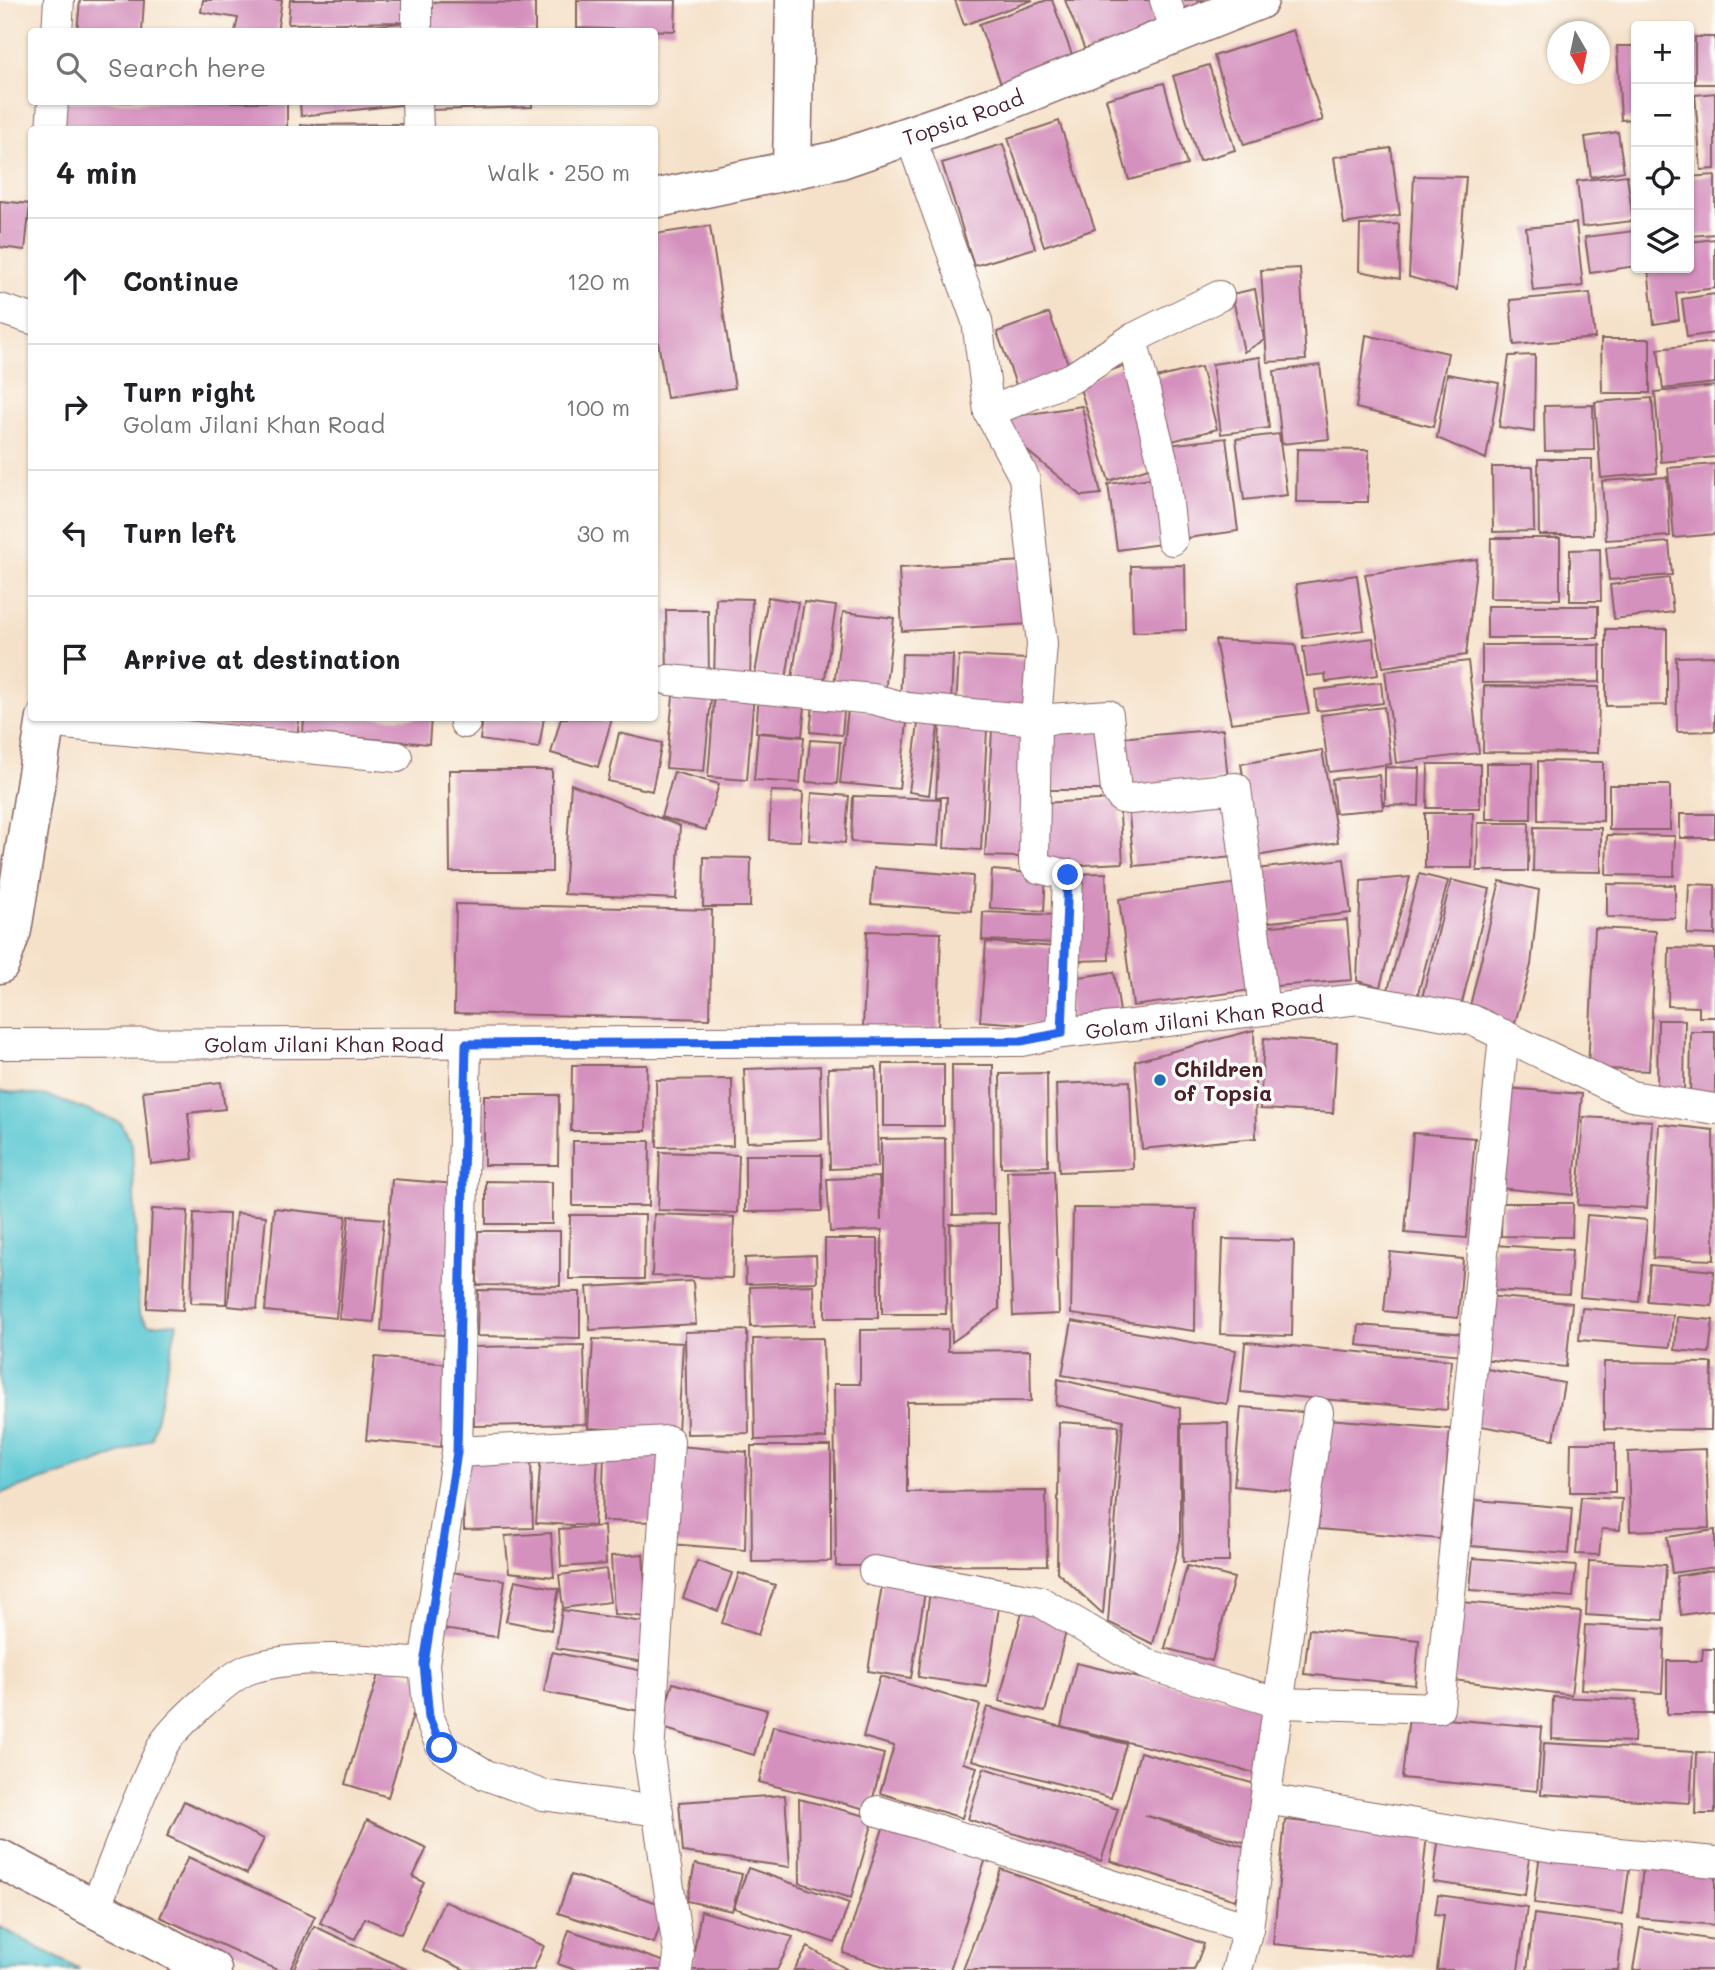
<!DOCTYPE html>
<meta charset="utf-8">
<style>
body{margin:0;font-family:Mali,sans-serif;background:#f2f2f2;color:#202124}
.controls{position:absolute;right:21px;top:21px;display:grid;overflow:hidden;border-radius:7px;box-shadow:0 2px 5px #0004}
.controls button{width:63px;height:63px;display:grid;place-items:center;padding:0;border:0;border-bottom:2px solid #e0e0e0;background:#fff;color:#202124;font:35px sans-serif}
.compass{position:absolute;left:1547px;top:21px;width:63px;height:63px;border-radius:50%;background:#fff;box-shadow:0 2px 5px #0004;rotate:171deg}
.stop{position:absolute;width:21px;height:21px;margin:-16px;border:5px solid #2563eb;border-radius:50%;background:#fff}
.stop.end{background:#2563eb;border-color:#fff;box-shadow:0 2px 7px #0008}
.list{margin:0;padding:0;list-style:none}
h2{display:flex;justify-content:space-between;align-items:center;height:91px;margin:0;padding:0 28px;font-size:30px}
h2 small{font-size:23px;font-weight:400;color:#757577}
.list li{display:grid;grid-template-columns:46px 1fr auto;gap:21px;align-items:center;box-sizing:border-box;height:126px;padding:0 28px;border-top:2px solid #e0e0e0}
.list b{display:block;font-size:26px;white-space:nowrap}
.list p{margin:0;font-size:23px;white-space:nowrap;color:#757577}
.list em{font-size:23px;font-style:normal;color:#757577}
.icon{flex:none;width:38px;height:38px;fill:none;stroke:currentColor;stroke-width:2;stroke-linecap:round;stroke-linejoin:round}
.map{position:relative;flex:none;width:1715px;height:1970px;overflow:hidden}
.search{position:absolute;background:#fff;box-shadow:0 2px 5px #0004;left:28px;top:28px;width:630px;height:77px;display:flex;align-items:center;gap:18px;box-sizing:border-box;padding:0 24px;border-radius:7px;color:#757577;font-size:26px}
.panel{position:absolute;background:#fff;box-shadow:0 2px 5px #0004;left:28px;top:126px;width:630px;height:595px;border-radius:7px}
.map>svg:first-child{display:block}
</style>
<div class="map">
<svg width="1715" height="1970" viewBox="0 0 1715 1970">
<rect width="100%" height="100%" fill="#fdfcf7"/>
<filter id="ink" filterUnits="userSpaceOnUse"><feTurbulence type="fractalNoise" baseFrequency=".0143" numOctaves="2"/><feDisplacementMap in="SourceGraphic" scale="14" xChannelSelector="R" yChannelSelector="G"/><feConvolveMatrix kernelMatrix="1 2 1 2 8 2 1 2 1" color-interpolation-filters="sRGB"/></filter>
<filter id="wash" filterUnits="userSpaceOnUse"><feTurbulence type="fractalNoise" baseFrequency=".00686" numOctaves="4" result="noise"/><feDisplacementMap in="SourceGraphic" scale="28" xChannelSelector="R" yChannelSelector="G"/><feGaussianBlur stdDeviation="1.57" result="paint"/><feColorMatrix in="noise" values="0 0 0 0 0 0 0 0 0 0 0 0 0 0 0 0 0 1.4 0 .05"/><feComposite in="paint" operator="in"/></filter>
<g filter="url(#wash)">
<rect width="100%" height="100%" fill="#f5e1c9"/>
<path fill="#5cc8d3" stroke="#53747f" stroke-width="2" d="M0 1091 48 1096 120 1122 132 1144 139 1314 149 1325 177 1323 152 1439 96 1463 0 1494Z
M0 1927 80 1970H0Z"/>
<g id="blocks">
<path fill="#d591be" d="M80 0H144L142 32H77Z
M203 0H282L277 32H235L238 18 201 12Z
M290 0H403L404 22 288 24Z
M577 0H676L675 31 577 28Z
M955 0H1033L964 25Z
M1047 0H1052L1075 63 1003 89 979 24Z
M1065 0H1150L1161 26 1087 55Z
M1173 0H1211V1L1176 10Z
M427 2 535 3V32H426Z
M403 23 404 32H330V30Z
M1293 30 1323 120 1244 145 1214 56Z
M1695 37H1715V84H1695Z
M1617 46H1636V119L1621 120Z
M1209 65 1235 150 1199 161 1173 76Z
M1164 83 1187 165 1129 180 1106 99Z
M1715 93V169L1701 170 1695 95Z
M63 102H287V130H63Z
M300 102H408V104L301 116Z
M429 102H532V107L429 110Z
M1059 121 1095 229 1044 246 1008 138Z
M410 124V130H301V125Z
M1618 132 1624 171 1591 177 1585 137Z
M1003 144 1035 248 974 266 942 163Z
M1391 148 1400 215 1344 224 1334 157Z
M1627 175 1633 221 1582 227 1577 181Z
M1715 175V234L1689 236V177Z
M1414 176 1466 177 1457 290 1409 277Z
M1632 181H1636V208H1634Z
M0 201 30 204 25 250 0 247Z
M1576 223 1583 286 1533 291 1526 228Z
M1399 224 1400 279 1359 271 1360 225Z
M710 226 735 388 667 398 654 316V234Z
M1634 231 1636 266 1590 273 1585 237Z
M1715 239V288L1676 293 1679 320 1654 324 1648 268H1689V242Z
M1300 268 1306 360 1267 362 1261 270Z
M1255 289 1264 340 1244 352 1232 294Z
M1590 293 1595 338 1514 345 1510 300Z
M1715 294V333L1687 337 1682 299Z
M1049 313 1072 374 1019 393 997 332Z
M1366 335 1448 353 1433 427 1356 408Z
M1601 339H1650V393H1602Z
M1715 342V383L1663 389 1658 349Z
M1535 355 1534 432 1499 427 1509 356Z
M1260 357 1269 428 1221 434 1212 364Z
M1320 365 1329 439 1282 444 1274 371Z
M1123 366 1154 466 1109 481 1078 382Z
M1201 367 1217 429 1165 443 1148 380Z
M1447 374 1499 383 1486 459 1437 438Z
M1715 386V457L1661 462 1655 392Z
M1652 398 1657 473 1601 478 1595 402Z
M1593 405 1594 450 1545 451 1544 406Z
M1082 406 1101 494 1082 496 1008 435 1005 418Z
M1279 434 1287 495 1244 500 1236 439Z
M1226 438 1238 531 1180 539 1168 445Z
M1297 449 1369 450 1368 502H1296Z
M1538 459H1592L1593 535H1539Z
M1715 464V534L1674 538 1668 468Z
M1492 467H1533L1534 531 1493 532Z
M1159 477 1168 543 1117 550 1108 484Z
M1667 477 1670 536 1606 540 1602 481Z
M1491 538H1560V599L1490 598Z
M1669 542 1672 575 1609 580 1606 547Z
M1600 549 1601 601H1570V550Z
M1477 559 1466 655 1383 667 1365 574Z
M1028 561 1030 624 902 631 899 568Z
M1185 565 1186 630 1133 632 1131 566Z
M1357 575 1364 630 1303 638 1296 584Z
M1669 578 1673 612 1614 619 1610 585Z
M768 597 798 602 786 679 755 674Z
M716 598 752 599 750 681 714 680Z
M804 602 836 606 823 690 791 685Z
M1487 606H1598V638H1487Z
M666 610H708L709 676 667 677Z
M843 612 894 618 885 692 834 686Z
M1606 629H1667V705L1606 706Z
M1373 638 1378 675 1326 682 1325 674 1307 676 1303 647Z
M1215 640 1295 644 1309 713 1231 723Z
M1482 645H1600V682L1482 683Z
M902 654 953 655 951 705 900 704Z
M959 656 1028 659 1025 712 956 709Z
M1715 656V731L1677 732 1676 657Z
M1468 661 1479 753 1396 763 1385 671Z
M1381 682 1383 703 1317 711 1315 690Z
M674 686 712 689 704 771 666 768Z
M1484 686 1599 687 1598 753 1483 752Z
M715 690 754 693 747 780 708 777Z
M759 692 806 696 802 736 756 732Z
M814 695 845 698 842 735 810 732Z
M1384 707 1391 764 1329 772 1321 715Z
M848 709 908 715 899 789 840 783Z
M919 716 939 719 929 795 909 792Z
M180 718H299L298 732 179 722Z
M304 718H431L429 744 303 733Z
M483 718H544L539 748 480 740Z
M561 718H612L598 767 551 753Z
M940 726 987 729 981 850 944 848 947 797H936Z
M1041 726H1106L1105 790H1041Z
M1223 729 1228 780 1123 788 1119 738Z
M992 730 1025 731 1019 857 985 856Z
M619 733 662 743 652 791 608 781Z
M758 733 804 737 800 783 754 780Z
M810 740 840 742 837 784 806 782Z
M1322 750 1338 842 1256 856 1241 764Z
M1538 761 1603 762V821L1538 820Z
M1486 763H1532L1531 819H1486Z
M1428 764H1480V808H1427Z
M1385 767 1420 768 1419 806 1385 805Z
M449 770H552V872H450Z
M674 772 719 784 706 830 661 817Z
M1379 775 1383 809 1335 813 1332 779Z
M571 784 680 826 676 899 564 894Z
M1609 785H1670V830H1609Z
M771 791 803 792 801 841 769 840Z
M812 793 849 796 845 843 809 840Z
M1228 795 1234 857 1134 866 1128 805Z
M853 796 941 799 938 846 851 842Z
M1119 799 1123 863 1043 867 1040 803Z
M1425 813H1473L1472 868H1425Z
M1680 814H1715V838H1680Z
M1478 823H1529L1528 871H1477Z
M1534 827 1601 828V872L1533 871Z
M1607 835 1675 836 1674 876 1606 875Z
M704 857 751 858 750 907H703Z
M1344 859 1351 913 1252 924 1247 870Z
M874 868 973 876 971 911 871 904Z
M992 870 1046 874 1044 911 990 908Z
M1106 873 1109 960 1075 961 1072 874Z
M1419 874 1448 881 1417 997 1388 990Z
M1410 877 1380 987 1357 981 1361 881Z
M1451 880 1490 889 1461 1007 1422 998Z
M1500 881 1539 890 1531 965 1513 1030 1469 1010Z
M1239 883 1252 990 1133 1006 1119 899Z
M1607 884 1675 885V918L1607 917Z
M1689 884 1715 885V935L1687 934Z
M456 904 712 910 710 1019 454 1013Z
M983 912 1057 915 1056 943 982 940Z
M1347 920 1352 980 1264 987 1259 927Z
M1595 928 1656 931 1649 1071 1588 1068Z
M867 931 941 933 938 1030 863 1028Z
M986 942 1056 947 1050 1026 980 1021Z
M1669 948 1715 949V1017H1699V1007L1668 1006Z
M1114 972 1121 1019 1073 1026 1066 979Z
M1658 1020H1685L1684 1091H1657Z
M1254 1030 1256 1138 1142 1149 1135 1061Z
M1691 1032H1715V1098H1690Z
M1264 1038 1337 1043 1333 1113 1260 1109Z
M883 1064H944V1126H883Z
M572 1065H647L646 1131H571Z
M952 1065H993L994 1214 953 1215Z
M820 1066 822 1139 747 1142 744 1069Z
M876 1067 878 1167 830 1169 828 1068Z
M1047 1073 1048 1166 1001 1167 1000 1074Z
M732 1079 733 1146 657 1147 656 1080Z
M1130 1081 1133 1169 1059 1172 1056 1084Z
M221 1082 225 1109 188 1113 193 1159 151 1164 143 1091Z
M1507 1088 1582 1094 1573 1195 1498 1188Z
M484 1095H559L558 1165H484Z
M1583 1117 1652 1121 1647 1208 1578 1205Z
M1659 1124 1713 1130 1714 1260 1653 1258Z
M1413 1133 1475 1138 1466 1238 1405 1233Z
M945 1138 946 1314H882V1230L830 1232 827 1179 879 1177 881 1221V1139Z
M573 1141H650L649 1206H573Z
M660 1152 739 1155 737 1213 658 1210Z
M745 1155H822V1211L745 1212Z
M1054 1170 1059 1314 1013 1316 1007 1171Z
M392 1179 456 1184 444 1335 381 1331Z
M486 1181 552 1182V1224H486Z
M1502 1203H1573L1572 1237 1501 1236Z
M274 1208 346 1216 336 1318 265 1311Z
M1073 1208 1196 1209 1195 1331 1071 1314Z
M152 1209 188 1211 183 1310 147 1308Z
M194 1213 229 1214 226 1304 191 1303Z
M236 1213 266 1216 257 1309 228 1306Z
M654 1214 734 1217 732 1278 652 1276Z
M570 1215H645L644 1279H569Z
M1587 1215 1647 1220 1639 1302 1580 1297Z
M349 1216 384 1219 374 1322 339 1319Z
M999 1223V1309L952 1342 950 1224Z
M478 1231H560V1286L477 1285Z
M825 1239H878V1318H825Z
M1223 1239 1294 1241 1292 1336 1220 1334Z
M1494 1245 1572 1250 1569 1294 1491 1290Z
M1390 1252 1463 1259 1458 1318 1384 1311Z
M816 1255 817 1282 746 1284 745 1258Z
M1650 1265 1714 1271 1712 1306 1647 1301Z
M693 1281 696 1324 590 1330 587 1287Z
M814 1285 815 1325 751 1327 750 1287Z
M478 1290 580 1292V1338L477 1336Z
M1486 1296 1572 1303 1566 1367 1481 1359Z
M1582 1308 1673 1315 1670 1347 1579 1340Z
M1677 1317 1713 1320 1709 1353 1675 1350Z
M1072 1321 1236 1350 1227 1404 1062 1375Z
M1359 1325 1465 1334 1463 1355 1357 1345Z
M948 1329V1351L1030 1350 1031 1401 907 1402V1492L1046 1491 1047 1565 836 1566 834 1384H860V1330Z
M747 1330 749 1433 687 1434 685 1332Z
M823 1338 826 1438 755 1440 753 1339Z
M593 1339 683 1343 678 1432 588 1428Z
M1245 1342 1451 1360 1447 1410 1241 1392Z
M584 1345 586 1424 474 1426 472 1347Z
M375 1357 449 1364 441 1447 366 1440Z
M1604 1362 1712 1363 1711 1430 1604 1429Z
M1487 1369 1564 1383 1554 1439 1476 1425Z
M1058 1379 1180 1408V1540L1153 1644 1108 1622 1123 1420 1056 1405Z
M1241 1407 1303 1412 1295 1492 1234 1486Z
M1328 1419 1450 1429 1440 1539 1318 1529Z
M1059 1422 1119 1426 1103 1614 1057 1572Z
M1228 1423 1229 1562H1183L1181 1424Z
M1571 1443H1615V1492H1570Z
M678 1446 747 1452 745 1550 670 1544Z
M751 1446H831V1561L752 1562Z
M1706 1449 1709 1528 1630 1531 1628 1452Z
M541 1452 598 1455 594 1526 536 1523Z
M604 1452 661 1454 660 1522 602 1521Z
M531 1459 533 1528 464 1530 463 1461Z
M1581 1497 1622 1499 1620 1530 1602 1529 1599 1555 1576 1554Z
M1475 1500 1572 1508 1568 1554 1471 1546Z
M604 1526 606 1564 561 1567 559 1529Z
M1715 1530V1567L1672 1573 1667 1537Z
M551 1533 554 1577 509 1572 505 1536Z
M643 1554 647 1617 614 1614 611 1556Z
M1473 1558 1576 1566 1573 1597 1470 1590Z
M697 1561 732 1573 718 1611 683 1598Z
M1589 1561 1666 1565 1663 1620 1586 1615Z
M1187 1566 1234 1578 1212 1661 1165 1648Z
M606 1569 610 1602 563 1608 559 1575Z
M1715 1570V1610L1681 1615 1676 1576Z
M451 1572 505 1580 497 1637 442 1629Z
M739 1573 775 1585 758 1635 722 1623Z
M883 1579 926 1586 911 1678 868 1671Z
M515 1580 559 1589 551 1630 506 1621Z
M931 1584 1001 1593 987 1687 918 1677Z
M1460 1602 1581 1612 1571 1695 1453 1680Z
M562 1610 650 1623 644 1662 556 1648Z
M1022 1612 1068 1624 1045 1712 999 1701Z
M1585 1625 1665 1629 1662 1693 1581 1689Z
M1309 1629 1419 1640 1415 1685 1304 1674Z
M1703 1649H1715V1714H1667V1661H1702Z
M552 1652 648 1672 639 1711 544 1692Z
M1076 1663 1270 1709 1255 1773 1061 1726Z
M381 1665 424 1678 388 1797 345 1784Z
M880 1676 980 1705 963 1763 977 1767 962 1818 880 1793 894 1746 863 1737Z
M673 1683 767 1710 754 1755 659 1727Z
M1553 1697 1636 1700 1634 1742 1552 1739Z
M987 1707 1126 1744 1111 1798 972 1760Z
M1409 1716 1542 1727 1537 1791 1402 1778Z
M773 1726 884 1754 870 1810 759 1782Z
M1544 1743 1693 1752 1690 1803 1541 1794Z
M1140 1752 1266 1787 1251 1844 1144 1815 1252 1849 1235 1900 1110 1861Z
M1697 1752 1715 1753V1814H1695Z
M984 1768 1118 1809 1101 1861 968 1819Z
M785 1795 790 1867 683 1852 679 1802Z
M799 1799 874 1818 851 1898 800 1883Z
M184 1801 264 1839 247 1874 167 1836Z
M886 1819 988 1852 950 1970H895L843 1953Z
M367 1820 427 1848 413 1877 424 1882 401 1934 365 1918 355 1939 320 1923Z
M1285 1820 1427 1834 1414 1958 1273 1944Z
M1439 1836 1531 1849 1525 1895 1433 1882Z
M1540 1852 1630 1863 1623 1914 1534 1903Z
M188 1857 315 1916 290 1970H277L160 1917Z
M695 1864 742 1874 732 1911 687 1901Z
M1643 1866 1715 1872V1925L1638 1918Z
M748 1868 849 1903 835 1943 734 1908Z
M1001 1869 1204 1944 1194 1970H963Z
M571 1875 667 1906 654 1943 558 1913Z
M1438 1895 1527 1907 1518 1970H1437L1444 1915 1435 1914Z
M444 1901 544 1946 533 1970H465L422 1950Z
M701 1911 793 1937 777 1970H691Z
M1534 1914 1623 1926 1618 1970H1527Z
M314 1926 408 1970H293Z
M1640 1928 1715 1940V1970H1633Z
M569 1930 671 1964 669 1970H576L558 1964Z
M808 1947 848 1970H794Z"/>
</g>
</g>
<g filter="url(#ink)">
<use href="#blocks" fill-opacity="0" stroke="#866362" stroke-width="2"/>
<g fill="none" stroke-linecap="round" stroke-linejoin="round">
<defs>
<g id="minor">
<path d="M417 0V32"/>
<path d="M1165 0 1177 33"/>
<path d="M57 32 59 0"/>
<path d="M417 102 418 130"/>
<path d="M51 130 53 102"/>
<path d="M910 136 977 321 989 412 1024 477 1042 644 1036 720 1034 863 1038 868 1068 875 1062 1033"/>
<path d="M0 309 32 319"/>
<path d="M1132 339 1164 467 1172 540"/>
<path d="M989 412 1072 378 1132 339 1219 296"/>
<path d="M669 680 873 699 907 708 1036 720 1108 715 1116 790 1122 798 1130 799 1236 788 1264 1009"/>
<path d="M465 718V723"/>
<path d="M45 722 397 757"/>
<path id="s1" d="M0 1044 1021 1041 1062 1033 1359 999 1472 1020 1631 1096 1715 1109"/>
<path d="M466 1044 457 1452 669 1441 649 1755 679 1955 677 1970"/>
<path d="M457 1452 424 1664 429 1718 442 1748 486 1775 542 1795 658 1811"/>
<path d="M874 1571 1039 1601 1146 1664 1280 1703 1439 1708 1504 1035"/>
<path d="M1266 1799 1553 1847 1715 1862"/>
<path d="M878 1811 1248 1928"/>
<path d="M94 1910C117 1856 136 1799 162 1747 171 1729 229 1676 249 1669 298 1653 372 1660 424 1664"/>
<path d="M1237 1970 1248 1928 1318 1412"/>
</g>
<g id="tertiary">
<path d="M792 170 795 0"/>
<path id="s2" d="M654 199 838 160 995 106 1259 0"/>
<path d="M0 964 12 930 46 718"/>
<path d="M0 1859 212 1970"/>
</g>
</defs>
<use href="#minor" stroke="#866362" stroke-width="32"/>
<use href="#tertiary" stroke="#866362" stroke-width="41"/>
<use href="#minor" stroke="#fff" stroke-width="30"/>
<use href="#tertiary" stroke="#fff" stroke-width="38"/>
</g>
</g>
<g fill="none" stroke-linecap="round" stroke-linejoin="round" filter="url(#ink)">
<path stroke="#2563eb" stroke-width="9" d="M442 1748 429 1718 424 1664 457 1452 466 1044 1021 1041 1062 1033 1068 875"/>
</g>
<circle fill="#1f6fb2" stroke="#fdfcf7" stroke-width="2.5" cx="1160" cy="1080" r="7"/>
<g text-anchor="middle" dominant-baseline="central" stroke-width="7" stroke-linejoin="round" paint-order="stroke">
<g font-size="21" fill="#4a1f2b" stroke="#fdfcf7">
<text stroke="none"><textPath href="#s2" startOffset="320">Topsia Road</textPath></text>
<text stroke="none"><textPath href="#s1" startOffset="1206">Golam Jilani Khan Road</textPath></text>
<text stroke="none"><textPath href="#s1" startOffset="324">Golam Jilani Khan Road</textPath></text>
</g>
<g font-size="21" font-weight="bold" fill="#4a1f2b" stroke="#fdfcf7" text-anchor="start">
<text x="1174" y="1068">Children<tspan x="1174" dy="24">of Topsia</tspan></text>
</g>
</g>
</svg>
<div class="controls">
<button>+</button>
<button>−</button>
<button><svg class="icon" aria-label="locate" viewBox="0 0 24 24"><circle cx="12" cy="12" r="6"/><path d="M12 2v4M12 18v4M2 12h4M18 12h4"/></svg></button>
<button><svg class="icon" aria-label="layers" viewBox="0 0 24 24"><path d="M12 4l9 5-9 5-9-5zM3 14l9 5 9-5"/></svg></button>
</div>
<svg class="compass" viewBox="-18 -18 36 36"><path d="M0-13l5 13h-10z" fill="#e53935"/><path d="M0 13l5-13h-10z" fill="#757577"/></svg>
<div class="stop" style="left:442px;top:1748px"></div>
<div class="stop end" style="left:1068px;top:875px"></div>
<div class="search"><svg class="icon" aria-label="search" viewBox="0 0 24 24"><circle cx="10" cy="10" r="6"/><path d="M15 15l6 6"/></svg>Search here</div>
<section class="panel">
<h2>4 min<small>Walk · 250 m</small></h2>
<ul class="list">
<li><svg class="icon" aria-label="ahead" viewBox="0 0 24 24"><path d="M12 20V5M6 11l6-6 6 6"/></svg><div><b>Continue</b></div><em>120 m</em></li>
<li><svg class="icon" aria-label="right" viewBox="0 0 24 24"><path d="M7 20v-9h11M14 6l5 5-5 5"/></svg><div><b>Turn right</b><p>Golam Jilani Khan Road</p></div><em>100 m</em></li>
<li><svg class="icon" aria-label="left" viewBox="0 0 24 24"><path d="M17 20v-9H6M10 6l-5 5 5 5"/></svg><div><b>Turn left</b></div><em>30 m</em></li>
<li><svg class="icon" aria-label="arrive" viewBox="0 0 24 24"><path d="M6 21V4h12l-3 4 3 4H6"/></svg><div><b>Arrive at destination</b></div></li>
</ul>
</section>
</div>
